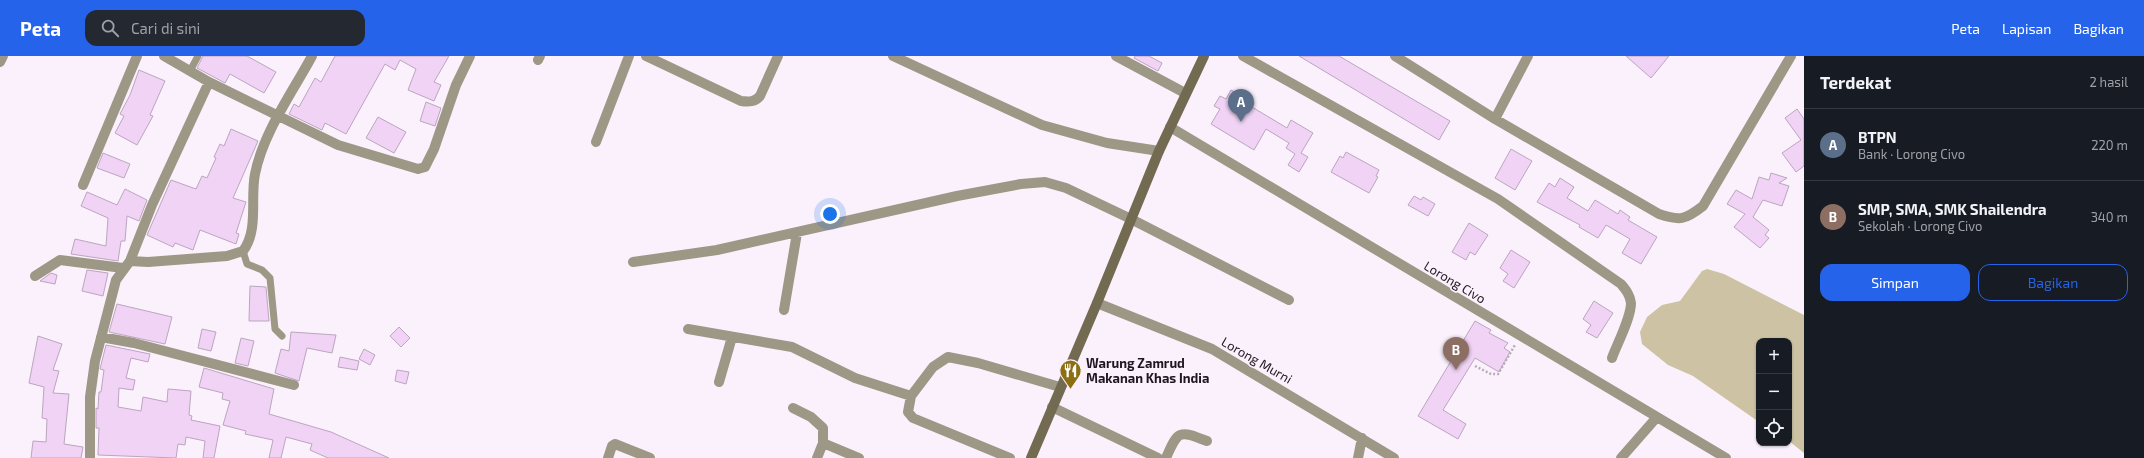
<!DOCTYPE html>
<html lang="id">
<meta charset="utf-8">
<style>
body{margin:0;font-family:"Exo 2",sans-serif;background:#242831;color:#f1f3f6}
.controls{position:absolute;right:12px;bottom:12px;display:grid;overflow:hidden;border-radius:8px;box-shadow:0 1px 3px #0004}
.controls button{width:36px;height:36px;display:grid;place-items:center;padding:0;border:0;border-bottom:1px solid #363941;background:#171b24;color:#f1f3f6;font:20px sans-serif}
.you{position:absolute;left:830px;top:158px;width:14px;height:14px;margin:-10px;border:3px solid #fff;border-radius:50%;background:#1a73e8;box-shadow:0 0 0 6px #1a73e833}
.badge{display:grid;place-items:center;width:26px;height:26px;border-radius:50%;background:#2563eb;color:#fff;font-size:13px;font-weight:700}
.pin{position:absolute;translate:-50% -33px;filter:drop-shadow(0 1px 2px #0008)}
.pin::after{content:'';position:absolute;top:21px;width:14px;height:12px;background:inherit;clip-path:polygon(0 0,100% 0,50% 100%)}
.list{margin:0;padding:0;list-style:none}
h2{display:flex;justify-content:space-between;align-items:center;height:52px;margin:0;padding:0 16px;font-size:17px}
h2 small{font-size:13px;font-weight:400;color:#9ea1a6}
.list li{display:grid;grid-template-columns:26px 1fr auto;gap:12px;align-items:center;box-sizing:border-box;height:72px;padding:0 16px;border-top:1px solid #363941}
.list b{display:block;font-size:15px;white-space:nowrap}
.list p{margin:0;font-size:13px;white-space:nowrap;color:#9ea1a6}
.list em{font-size:13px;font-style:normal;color:#9ea1a6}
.actions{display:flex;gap:8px;padding:12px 16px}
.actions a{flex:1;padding:9px 0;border:1px solid #2563eb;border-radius:12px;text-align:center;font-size:14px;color:#2563eb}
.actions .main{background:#2563eb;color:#fff}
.icon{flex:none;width:22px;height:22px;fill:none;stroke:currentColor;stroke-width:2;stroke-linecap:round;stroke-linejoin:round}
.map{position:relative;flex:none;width:1804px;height:402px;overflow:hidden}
header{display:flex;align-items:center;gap:24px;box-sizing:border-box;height:56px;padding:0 20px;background:#2563eb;color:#fff}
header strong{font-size:19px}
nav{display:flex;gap:22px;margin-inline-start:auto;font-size:14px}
.search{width:280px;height:36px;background:#242831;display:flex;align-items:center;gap:10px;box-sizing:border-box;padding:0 14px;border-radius:12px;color:#9ea1a6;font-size:15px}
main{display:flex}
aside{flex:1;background:#171b24}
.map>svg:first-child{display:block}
</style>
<header>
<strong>Peta</strong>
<div class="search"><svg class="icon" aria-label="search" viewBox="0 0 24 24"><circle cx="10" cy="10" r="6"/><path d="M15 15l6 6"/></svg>Cari di sini</div>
<nav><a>Peta</a><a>Lapisan</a><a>Bagikan</a></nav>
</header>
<main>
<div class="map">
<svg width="1804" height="402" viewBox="0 0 1804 402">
<rect width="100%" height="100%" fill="#fbf1fc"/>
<path fill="#cdc2a3" d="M1707 213 1724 218 1804 259V397L1789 385V285H1759V366L1693 320 1668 309 1642 288 1640 276 1647 261 1662 249 1680 245 1702 215Z"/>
<path fill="#f0d3f5" stroke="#bba5bf" d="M203 0H247L276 16 264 37 230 18 225 27 197 12Z
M335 0H449L434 26 441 29 434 45 408 34 416 13 400 4 395 14 385 8 346 78 325 67 322 74 289 58 294 48 299 51 315 22 321 26Z
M1135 0H1149L1162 7 1158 15 1134 2Z
M1299 0H1339L1450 65 1439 84Z
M1626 0H1669L1651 22Z
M139 14 165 25 150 59 153 60 137 89 115 77 124 60 120 58 130 39Z
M1231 34 1254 47 1252 51 1287 72 1291 64 1313 77 1301 97 1308 101 1299 116 1288 109 1295 98 1286 92 1289 87 1266 73 1254 94 1211 68 1220 53 1214 50 1220 40 1226 43Z
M426 46 441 52 435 70 420 65Z
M1797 53 1804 63V110L1796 116 1782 97 1801 84 1785 62Z
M378 61 406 76 394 97 366 82Z
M231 73 258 85 233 142 246 146 236 177 239 178 236 188 200 174 193 194 175 187 173 191 147 179 171 124 196 133 202 120 207 122 216 102 214 101 220 88 224 90Z
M1511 93 1532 105 1515 134 1495 122Z
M1346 96 1379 114 1376 120 1378 121 1369 137 1331 116 1340 100 1343 102Z
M103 97 130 108 124 122 97 112Z
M1771 117 1787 122 1779 127 1789 130 1782 150 1763 144 1753 161 1769 174 1765 179 1769 182 1760 192 1734 171 1745 158 1727 148 1736 134 1752 143 1759 121 1769 124Z
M1560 122 1574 131 1567 142 1588 155 1595 144 1618 158 1620 154 1630 161 1628 164 1657 181 1641 208 1622 197 1630 183 1606 169 1598 182 1579 171 1580 169 1537 146 1549 127 1555 131Z
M125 133 147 144 139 165 127 160 125 185H121L118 205 71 198 75 183 106 190 108 162 81 150 87 136 117 149Z
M1414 140 1421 144 1423 141 1435 148 1428 160 1408 149Z
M1469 167 1488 179 1475 199 1470 196 1466 204 1452 196Z
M1511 194 1530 206 1514 232 1503 225 1508 218 1500 212Z
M87 214 108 217 103 240 82 235Z
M51 217 57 219 55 228 40 225Z
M250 230 266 231 269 265H249Z
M1594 245 1613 257 1597 282 1586 276 1591 269 1583 263Z
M117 248 172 261 165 288 109 276Z
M1475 265 1491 274 1489 277 1508 287 1504 292 1510 296 1499 316 1475 302 1443 354 1466 368 1458 383 1418 360Z
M399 271 410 282 401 291 390 280Z
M202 273 216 276 211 295 198 292Z
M291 276 336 279 332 297 307 292 299 325 275 317 281 293 289 295Z
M38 280 62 288 53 314 59 315 53 337 69 338 64 388 83 391 81 402H31L33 385 46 386 47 363 42 362 44 331 29 327Z
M241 282 254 285 248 310 235 307Z
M106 289 150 298 148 306 131 302 126 322 135 324 133 334 119 332 118 351 141 355 143 341 167 346 168 333 191 335 189 359 192 360 191 364 220 370 214 402H203L205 385 186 381 185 389 178 388 176 402 98 399 99 372H96V352L98 353 99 336H101L104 314 100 313Z
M364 293 375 299 370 309 359 303Z
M340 301 359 305 357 314 338 311Z
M204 312 274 333 269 358 331 376 389 402H328L310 394 312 388 286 381 281 402H269L273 384 245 378 246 375 223 369 230 345 222 343 223 337 199 331Z
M397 314 409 316 406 328 395 325Z"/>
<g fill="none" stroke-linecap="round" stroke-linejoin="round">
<path stroke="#b6adb7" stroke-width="2.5" stroke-dasharray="2 2" stroke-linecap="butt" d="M1475 310 1491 318H1498L1515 289"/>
<path stroke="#9d9786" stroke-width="7" d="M190 15 198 0
M243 195 247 208 262 214 270 222 275 273 282 280"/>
<path stroke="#9d9786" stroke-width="10" d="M164 0 209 26 338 89 418 113 425 111 434 93 456 29 470 0
M646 0 741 45C749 46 755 46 760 40L778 0
M893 0 1042 69 1107 87 1159 95
M1116 0 1185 37
M1243 0 1498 143 1621 228C1626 234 1630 239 1631 247 1631 262 1617 288 1612 302
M1395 0 1495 63 1659 158C1680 165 1685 164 1703 150L1791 0
M538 4 540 0
M0 6 3 0
M1495 63 1528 0
M1170 71 1726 402
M596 86 629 0
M83 129 137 0
M130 205 152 149 209 26
M633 206 717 194 957 140 1021 128 1045 126 1066 132 1131 163 1289 244
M35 220 60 204 123 212
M1097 247 1212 293 1394 402
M784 254 797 177
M688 273 792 291 855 322 911 340 908 356 913 362 1010 402
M101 281 134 287 294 329
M719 326 732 281
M911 340 933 311 948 301 978 307 1060 331
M1052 351 1158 402
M793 352 811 361 823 372V387L817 402
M823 387 859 402
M90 402V341L95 305 116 224 130 205 148 206 227 200 243 195C259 174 250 142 255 118 263 77 292 37 312 0
M608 402 612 390 615 388 650 402
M1166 402C1178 374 1179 374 1207 385
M1358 402 1362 382
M1621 402 1657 361"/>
<path stroke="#736a52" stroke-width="10" d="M1031 402 1097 247 1159 95 1204 0"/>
</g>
<defs>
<symbol id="restaurant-pin" viewBox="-11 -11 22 30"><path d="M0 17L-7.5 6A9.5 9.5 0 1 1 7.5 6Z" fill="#8c6f12" stroke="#fbf1fc"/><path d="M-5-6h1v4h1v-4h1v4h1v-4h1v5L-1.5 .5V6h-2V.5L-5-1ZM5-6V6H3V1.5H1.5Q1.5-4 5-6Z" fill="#fff"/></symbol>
</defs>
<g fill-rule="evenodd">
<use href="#restaurant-pin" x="1058" y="302" width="25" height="34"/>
</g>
<g text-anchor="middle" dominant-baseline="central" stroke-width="3.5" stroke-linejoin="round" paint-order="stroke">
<g font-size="13" fill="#1f1720" stroke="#fbf1fc">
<text transform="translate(1455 226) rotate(31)">Lorong Civo</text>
<text transform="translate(1257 304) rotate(30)">Lorong Murni</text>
</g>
<g font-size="13" font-weight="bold" fill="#1f1720" stroke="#fbf1fc" text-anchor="start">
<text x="1086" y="307">Warung Zamrud<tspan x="1086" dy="15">Makanan Khas India</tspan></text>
</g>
</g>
</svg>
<div class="controls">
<button>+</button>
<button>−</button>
<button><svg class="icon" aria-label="locate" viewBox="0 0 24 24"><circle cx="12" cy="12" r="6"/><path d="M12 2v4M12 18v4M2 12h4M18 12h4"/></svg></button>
</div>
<div class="you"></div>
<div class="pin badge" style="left:1241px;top:66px;background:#5c6f8a">A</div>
<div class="pin badge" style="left:1456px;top:314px;background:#8d6e63">B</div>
</div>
<aside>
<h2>Terdekat<small>2 hasil</small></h2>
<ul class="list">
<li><span class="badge" style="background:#5c6f8a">A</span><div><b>BTPN</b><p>Bank · Lorong Civo</p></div><em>220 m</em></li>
<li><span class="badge" style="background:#8d6e63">B</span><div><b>SMP, SMA, SMK Shailendra</b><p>Sekolah · Lorong Civo</p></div><em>340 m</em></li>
</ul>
<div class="actions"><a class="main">Simpan</a><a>Bagikan</a></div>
</aside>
</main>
